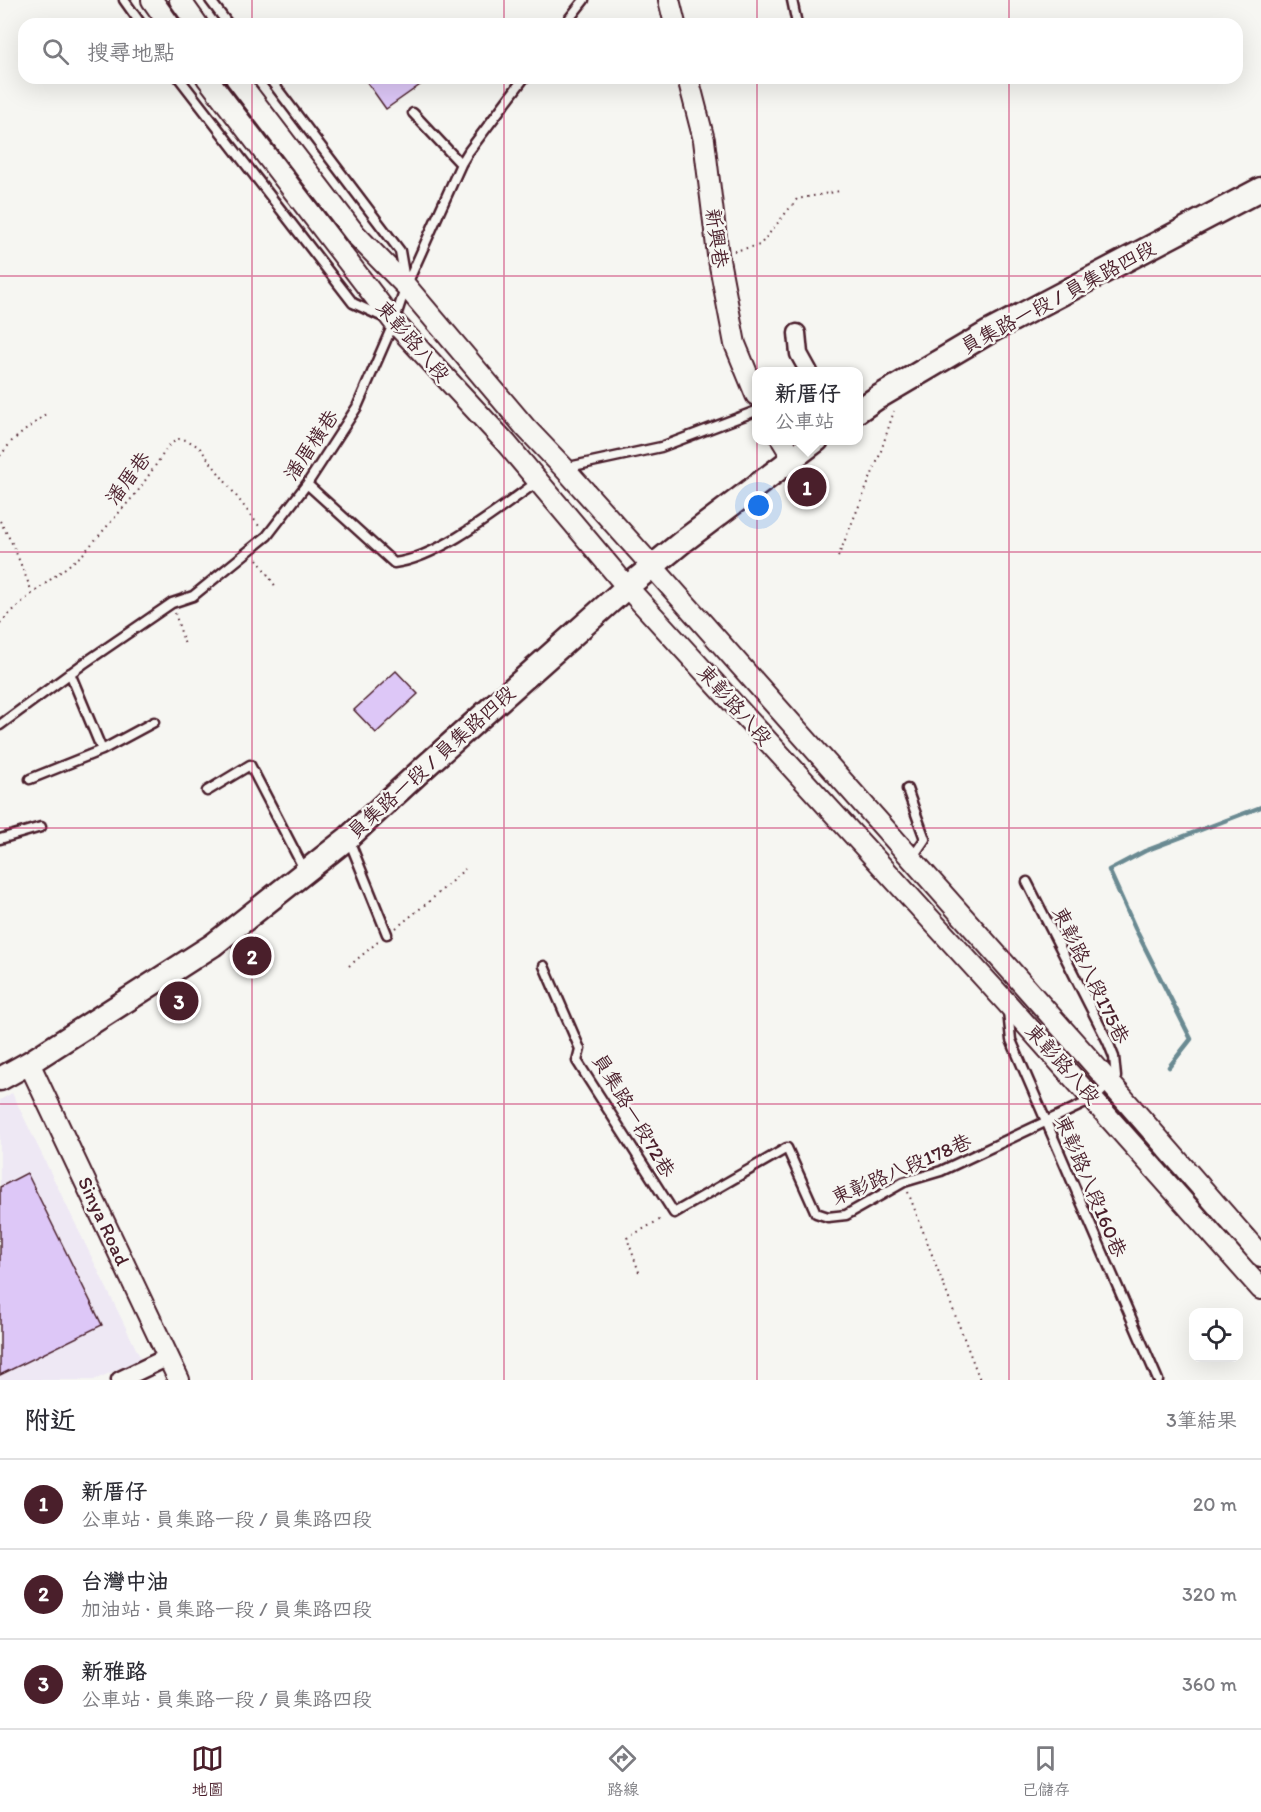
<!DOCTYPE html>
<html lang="zh-TW">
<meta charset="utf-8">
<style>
body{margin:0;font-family:Itim,"LXGW WenKai TC",sans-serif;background:#f7f7f7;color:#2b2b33}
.controls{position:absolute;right:18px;bottom:18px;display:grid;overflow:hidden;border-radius:12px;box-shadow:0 6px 24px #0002}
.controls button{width:54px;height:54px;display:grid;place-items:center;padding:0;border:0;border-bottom:2px solid #e1e1e2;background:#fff;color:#2b2b33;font:30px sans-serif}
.you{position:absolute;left:759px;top:506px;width:21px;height:21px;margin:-15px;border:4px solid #fff;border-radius:50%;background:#1a73e8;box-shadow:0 0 0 9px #1a73e833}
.badge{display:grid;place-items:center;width:39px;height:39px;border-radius:50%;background:#4a1f2b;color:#fff;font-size:20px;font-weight:700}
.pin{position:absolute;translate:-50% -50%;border:3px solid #fff;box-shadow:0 2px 6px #0006}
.popup{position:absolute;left:752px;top:367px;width:111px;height:78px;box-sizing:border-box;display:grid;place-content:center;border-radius:12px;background:#fff;filter:drop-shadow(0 2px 4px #0005);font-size:20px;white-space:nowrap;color:#7c7c81}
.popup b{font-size:22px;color:#2b2b33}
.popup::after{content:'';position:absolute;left:50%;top:100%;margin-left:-12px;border:12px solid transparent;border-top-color:#fff}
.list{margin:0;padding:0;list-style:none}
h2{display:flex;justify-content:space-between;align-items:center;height:78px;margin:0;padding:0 24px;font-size:26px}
h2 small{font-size:20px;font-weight:400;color:#7c7c81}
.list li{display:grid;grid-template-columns:39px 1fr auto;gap:18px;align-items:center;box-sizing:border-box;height:90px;padding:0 24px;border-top:2px solid #e1e1e2}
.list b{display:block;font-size:22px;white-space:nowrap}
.list p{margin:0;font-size:20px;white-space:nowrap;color:#7c7c81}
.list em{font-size:20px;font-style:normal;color:#7c7c81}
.icon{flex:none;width:33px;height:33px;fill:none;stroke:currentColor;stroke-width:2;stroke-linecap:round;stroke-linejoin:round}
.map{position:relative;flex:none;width:1261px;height:1380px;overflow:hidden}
.search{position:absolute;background:#fff;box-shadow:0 6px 24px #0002;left:18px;right:18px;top:18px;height:66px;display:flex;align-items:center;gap:15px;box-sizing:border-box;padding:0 21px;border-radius:18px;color:#7c7c81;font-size:22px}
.sheet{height:348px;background:#fff}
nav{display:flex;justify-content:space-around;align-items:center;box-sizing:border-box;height:84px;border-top:2px solid #e1e1e2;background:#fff;font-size:16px;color:#7c7c81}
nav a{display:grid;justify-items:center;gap:3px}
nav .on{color:#4a1f2b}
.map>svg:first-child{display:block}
</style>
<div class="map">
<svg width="1261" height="1380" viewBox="0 0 1261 1380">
<rect width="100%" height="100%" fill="#f6f6f2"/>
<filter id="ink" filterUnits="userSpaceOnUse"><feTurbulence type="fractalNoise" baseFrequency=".0167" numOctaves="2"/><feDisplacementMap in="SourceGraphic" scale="12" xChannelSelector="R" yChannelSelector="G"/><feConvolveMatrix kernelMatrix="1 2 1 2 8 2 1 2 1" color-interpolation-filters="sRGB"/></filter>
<g filter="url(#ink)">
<path fill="#eee8f4" d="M12 1093 141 1359 94 1380H0V1100Z"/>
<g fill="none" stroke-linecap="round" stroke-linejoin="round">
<path stroke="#6a8a92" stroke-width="4.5" d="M1169 1067 1191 1039 1135 928 1109 870 1145 851 1261 807"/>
</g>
<path fill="#ddc7f7" stroke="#4a1f2b" stroke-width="1.5" d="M364 78H430L386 109Z
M396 671 418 694 376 733 354 710Z
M27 1173 102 1325 0 1375V1187Z"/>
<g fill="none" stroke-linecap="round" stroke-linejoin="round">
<defs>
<path id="service" d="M124 0 141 24
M210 0 228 24
M792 0 797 24
M565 24 584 0
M179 78 353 303 383 317
M269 78 400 251 405 280
M413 113 461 164
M564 468 661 447 756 411
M307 484 394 563C440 557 499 509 537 482
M70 673 102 750
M0 725 83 664 172 603 193 596 267 536 307 484 357 407 394 322 406 286 461 164 469 151 524 78
M30 779 102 750 154 722
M907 789 925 839 912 858
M207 791 250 765 305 871
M0 839 41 827
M349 840 387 934
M544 966 580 1049 577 1061 674 1213 787 1148 816 1213 828 1217 846 1215 904 1182 941 1171 1094 1099 1116 1077 1114 1057 1108 1042 1027 882
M1008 1011 1011 1040 1158 1380"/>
<path id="minor" d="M797 333 799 354 809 372
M120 1380 168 1357"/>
<path id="tertiary" d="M152 0 169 24
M180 0 197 24
M669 0 675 24
M207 78 394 322 506 443 627 587 1006 1002 1261 1289
M236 78 356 235 406 286 525 427 564 468 652 566 1090 1060 1261 1256
M688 78 704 140 718 255 735 344 756 395
M782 440 793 458
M29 1063 179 1380"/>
<path id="secondary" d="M858 411 877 398 989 332 1261 189
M0 1079 29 1063 213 945 348 838 427 765 627 587 681 543 817 440"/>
</defs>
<use href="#service" stroke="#4a1f2b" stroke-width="13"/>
<use href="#minor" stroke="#4a1f2b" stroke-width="21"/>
<use href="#tertiary" stroke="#4a1f2b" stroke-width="24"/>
<use href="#secondary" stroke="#4a1f2b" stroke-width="27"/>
<path stroke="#4a1f2b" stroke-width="2" stroke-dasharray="1.5 4.5" stroke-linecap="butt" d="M734 251 760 245 797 199 840 191
M0 456 12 441 47 413
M0 521 13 545 32 592
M838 557 879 457 894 411
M257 559 276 587
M175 613 185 645
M0 623 23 601 82 555 138 491 170 444 179 439 187 440 199 447 259 526
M396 928 432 899 465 869
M349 966 379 941
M908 1192 980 1380
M639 1272 627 1238 663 1218"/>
<use href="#service" stroke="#f6f6f2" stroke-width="8"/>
<use href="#minor" stroke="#f6f6f2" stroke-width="16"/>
<use href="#tertiary" stroke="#f6f6f2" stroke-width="20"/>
<use href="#secondary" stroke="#f6f6f2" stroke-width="22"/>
</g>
</g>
<path fill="none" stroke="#c2185b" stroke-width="1.5" stroke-opacity="0.55" d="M252 0V24M504 0V24M757 0V24M1009 0V24M252 78V1380M504 78V1380M757 78V1380M1009 78V1380M0 276H1261M0 552H1261M0 828H1261M0 1104H1261"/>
<g text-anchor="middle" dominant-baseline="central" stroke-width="5" stroke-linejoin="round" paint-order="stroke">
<g font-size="20" fill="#4a1f2b" stroke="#f6f6f2">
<text transform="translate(717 238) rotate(82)">新興巷</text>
<text transform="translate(1058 297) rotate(-28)">員集路一段 / 員集路四段</text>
<text transform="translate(413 341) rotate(49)">東彰路八段</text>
<text transform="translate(311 445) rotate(-56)">潘厝橫巷</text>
<text transform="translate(128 478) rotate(-53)">潘厝巷</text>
<text transform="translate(735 705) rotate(48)">東彰路八段</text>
<text transform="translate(431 762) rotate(-42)">員集路一段 / 員集路四段</text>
<text transform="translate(1091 975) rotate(64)">東彰路八段175巷</text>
<text transform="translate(1063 1064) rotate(48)">東彰路八段</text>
<text transform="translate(634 1115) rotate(59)">員集路一段72巷</text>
<text transform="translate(901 1169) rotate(-23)">東彰路八段178巷</text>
<text transform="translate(1091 1186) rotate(67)">東彰路八段160巷</text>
<text transform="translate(104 1221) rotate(65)">Sinya Road</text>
</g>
</g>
</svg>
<div class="controls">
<button><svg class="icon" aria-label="locate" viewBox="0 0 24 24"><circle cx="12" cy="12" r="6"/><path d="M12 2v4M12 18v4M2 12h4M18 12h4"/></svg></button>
</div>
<div class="you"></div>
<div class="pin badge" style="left:807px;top:487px">1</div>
<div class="popup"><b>新厝仔</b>公車站</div>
<div class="pin badge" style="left:252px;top:956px">2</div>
<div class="pin badge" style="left:179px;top:1001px">3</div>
<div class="search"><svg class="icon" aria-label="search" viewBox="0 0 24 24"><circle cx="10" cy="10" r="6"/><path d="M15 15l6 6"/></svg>搜尋地點</div>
</div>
<section class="sheet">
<h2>附近<small>3筆結果</small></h2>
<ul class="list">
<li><span class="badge">1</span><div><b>新厝仔</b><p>公車站 · 員集路一段 / 員集路四段</p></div><em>20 m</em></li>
<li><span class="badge">2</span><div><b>台灣中油</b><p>加油站 · 員集路一段 / 員集路四段</p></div><em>320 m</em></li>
<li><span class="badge">3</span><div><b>新雅路</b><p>公車站 · 員集路一段 / 員集路四段</p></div><em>360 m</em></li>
</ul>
</section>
<nav>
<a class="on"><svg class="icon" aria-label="map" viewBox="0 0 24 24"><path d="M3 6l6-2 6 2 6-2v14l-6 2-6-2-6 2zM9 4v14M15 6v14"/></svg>地圖</a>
<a><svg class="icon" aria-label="directions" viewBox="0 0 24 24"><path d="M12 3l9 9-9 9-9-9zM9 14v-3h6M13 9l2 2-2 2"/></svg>路線</a>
<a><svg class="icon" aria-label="saved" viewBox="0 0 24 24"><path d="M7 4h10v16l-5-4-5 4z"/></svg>已儲存</a>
</nav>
